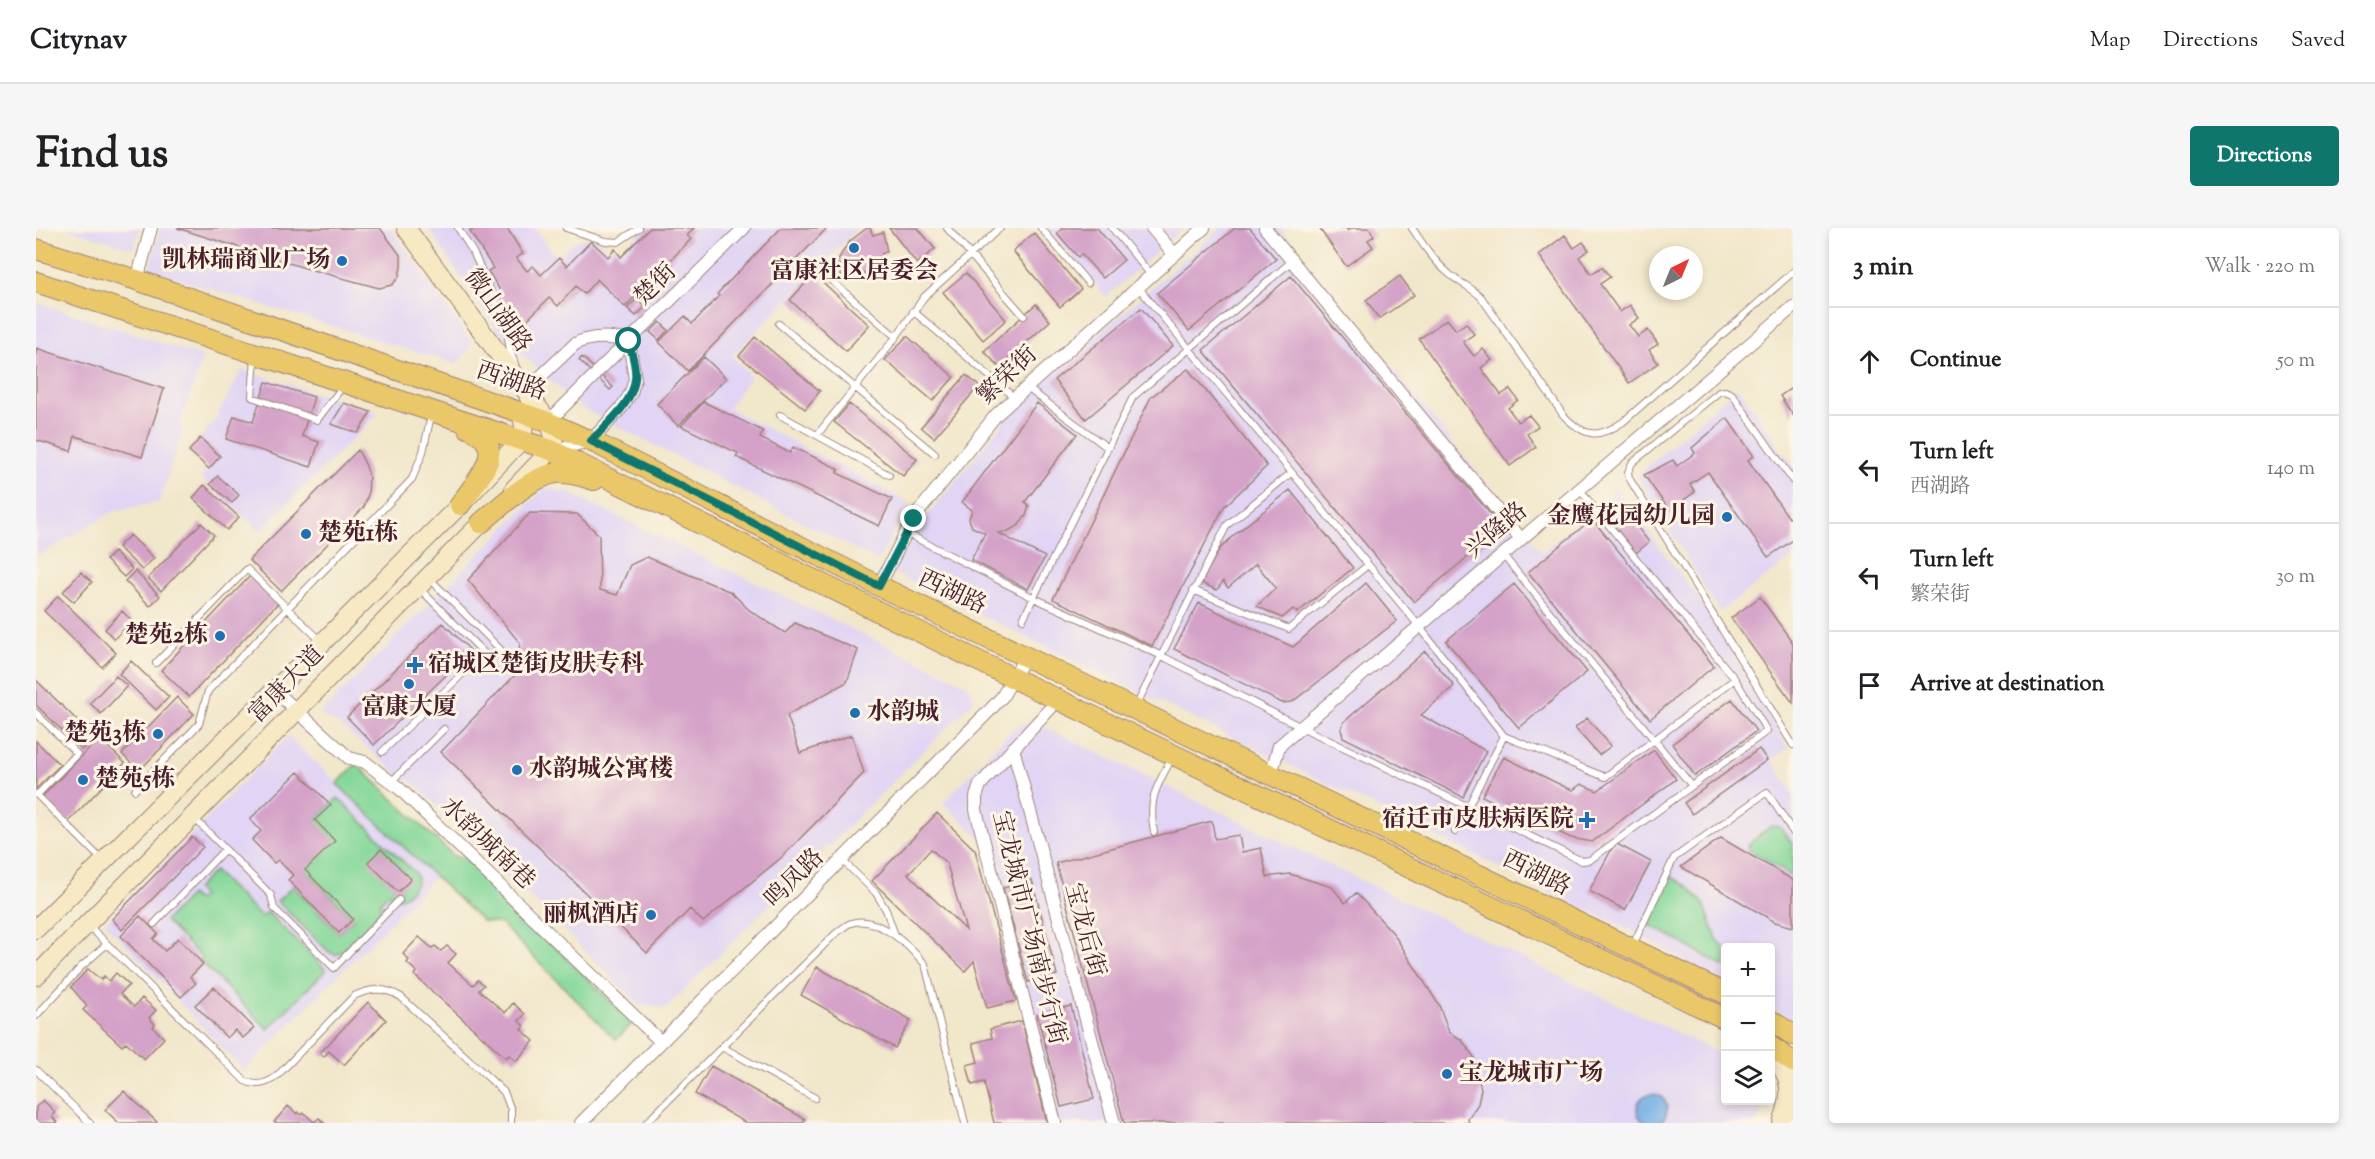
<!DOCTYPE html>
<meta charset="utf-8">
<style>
body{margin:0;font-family:"Sorts Mill Goudy","Noto Serif SC",serif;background:#f6f6f6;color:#202124}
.controls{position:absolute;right:18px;bottom:18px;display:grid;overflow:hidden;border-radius:6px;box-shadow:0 3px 9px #0003}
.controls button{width:54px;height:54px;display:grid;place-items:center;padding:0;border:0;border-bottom:2px solid #e0e0e0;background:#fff;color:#202124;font:30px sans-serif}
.compass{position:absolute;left:1613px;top:18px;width:54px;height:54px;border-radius:50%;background:#fff;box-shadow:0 3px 9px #0003;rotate:43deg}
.stop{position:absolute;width:18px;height:18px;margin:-14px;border:4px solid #0f766e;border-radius:50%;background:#fff}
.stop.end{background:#0f766e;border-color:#fff;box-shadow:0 2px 6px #0008}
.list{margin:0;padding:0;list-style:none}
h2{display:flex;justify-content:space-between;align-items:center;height:78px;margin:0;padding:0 24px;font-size:26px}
h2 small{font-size:20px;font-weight:400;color:#757577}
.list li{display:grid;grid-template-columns:39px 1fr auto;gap:18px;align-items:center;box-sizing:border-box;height:108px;padding:0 24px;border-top:2px solid #e0e0e0}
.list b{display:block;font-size:22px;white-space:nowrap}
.list p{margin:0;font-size:20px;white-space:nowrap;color:#757577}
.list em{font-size:20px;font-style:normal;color:#757577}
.icon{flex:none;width:33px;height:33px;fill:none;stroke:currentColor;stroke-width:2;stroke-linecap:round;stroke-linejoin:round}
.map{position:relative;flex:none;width:1757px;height:895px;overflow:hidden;border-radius:6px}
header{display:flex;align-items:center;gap:36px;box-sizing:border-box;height:84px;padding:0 30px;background:#fff;border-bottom:2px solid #e0e0e0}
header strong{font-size:28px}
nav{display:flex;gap:33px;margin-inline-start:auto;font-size:21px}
.intro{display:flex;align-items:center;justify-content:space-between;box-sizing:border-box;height:144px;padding:0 36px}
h1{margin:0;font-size:42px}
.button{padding:15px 27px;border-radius:6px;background:#0f766e;color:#fff;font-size:21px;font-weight:700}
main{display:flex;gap:36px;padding:0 36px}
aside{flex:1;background:#fff;border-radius:6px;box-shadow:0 3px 9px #0003}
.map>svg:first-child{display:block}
</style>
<header>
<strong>Citynav</strong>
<nav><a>Map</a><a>Directions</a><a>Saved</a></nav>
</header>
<div class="intro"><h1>Find us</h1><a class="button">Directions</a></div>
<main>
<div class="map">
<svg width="1757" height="895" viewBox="0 0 1757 895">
<rect width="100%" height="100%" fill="#fcf5e5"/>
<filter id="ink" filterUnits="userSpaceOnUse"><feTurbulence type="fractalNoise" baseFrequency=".0167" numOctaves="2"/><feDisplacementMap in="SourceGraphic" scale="12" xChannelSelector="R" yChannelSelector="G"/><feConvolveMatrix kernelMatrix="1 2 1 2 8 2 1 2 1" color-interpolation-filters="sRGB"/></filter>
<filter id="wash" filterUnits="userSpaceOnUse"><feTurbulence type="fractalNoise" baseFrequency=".008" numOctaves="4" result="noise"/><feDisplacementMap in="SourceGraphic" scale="24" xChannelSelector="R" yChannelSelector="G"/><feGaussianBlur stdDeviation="1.35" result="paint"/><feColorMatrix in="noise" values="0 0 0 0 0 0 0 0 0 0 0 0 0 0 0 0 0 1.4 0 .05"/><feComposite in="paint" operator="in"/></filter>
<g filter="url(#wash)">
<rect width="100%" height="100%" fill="#f1e7cb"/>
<path fill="#e1d4f4" d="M31 0H104L98 21Z
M124 0H355L435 114 430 126 420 136 113 42Z
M392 0H499L521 30 538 14 551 10 561 13 572 24 578 18 584 24 609 0H822L696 128 714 149 692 180 874 275 842 333 546 180 464 107Z
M1012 0H1147L1070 69Z
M1185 0H1243L1506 325 1580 261 1666 375 1752 520 1735 532 1757 564V792L1735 779 1734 720H1690L1689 754 1595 703 856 344 891 288 969 192 1005 156Z
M0 74 167 129 144 197 148 200 123 274 78 283 0 329Z
M206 142 343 185 224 303 165 250 173 241 153 223 178 193Z
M1702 159 1757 239V329L1683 384 1601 248Z
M510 259 535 266 932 457 938 473 630 780 604 777 376 553 365 551 353 538 305 498 284 486Z
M985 496 1006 498 1689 828 1690 872 1732 873 1730 880 1720 895H1016L948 613 907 575 974 504Z
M252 508 399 649 208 843 69 695Z"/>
<path fill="#83d799" stroke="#667b62" stroke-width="1.5" d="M320 536 419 629H428L597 795 580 812 465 696 446 693 301 556Z
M302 570 380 646C384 657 374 662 368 669L362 670 355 664 345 673 343 685 308 722 300 727 293 724 241 673 257 658 303 705 317 691 269 642 279 592Z
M1735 598 1744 599 1757 616V649L1712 621 1713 616Z
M178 643 225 689 231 684 290 742 232 801 164 733 166 730 129 693 154 667 161 673 166 668 160 661Z
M1634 648 1651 658 1668 676 1681 711 1689 721V739L1612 696Z"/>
<path fill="#74aee4" stroke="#5f6688" stroke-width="1.5" d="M1601 881a15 15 0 1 1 30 0a15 15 0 1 1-30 0Z"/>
<g id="blocks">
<path fill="#d4a1c8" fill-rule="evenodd" d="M141 0H344L365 28V39L363 49 356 57 343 60 269 40Z
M439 0H471L487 26 480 30 491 43 497 38 505 47 523 30 531 38 555 13 572 29 579 21 585 29 614 0H658L651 8 655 11 589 79 561 51 548 66 540 58 522 78 513 70 488 95 462 67 465 64 452 43 457 40 434 4Z
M745 0H791L652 143 623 114 649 88 656 96 683 68 681 66Z
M831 0H834L837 7 847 4 851 24 846 25 847 31 832 47 826 44 822 52 804 47 808 38 800 36 806 25 814 13Z
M853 0H882L899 21 881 36Z
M1025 0H1061L1088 32 1067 50 1045 26 1042 29 1021 5 1026 1Z
M1199 0H1214L1240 31 1153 103 1121 65Z
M1283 0H1310L1312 3 1316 0H1333L1338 8 1332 12 1337 19 1310 38Z
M998 5 1045 61 1024 79 977 23Z
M1529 7 1538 20 1547 14 1553 22 1543 29 1555 46 1566 39 1574 49 1564 56 1584 84 1594 77 1603 90 1593 97 1602 109 1612 102 1622 116 1613 122 1622 135 1593 155 1503 27Z
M930 45 970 92 947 112 907 64Z
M778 46 833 97 810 123 754 72Z
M1255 48 1466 300 1378 374 1167 122Z
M1364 48 1378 67 1343 91 1330 72Z
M601 71 609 79 600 88 591 80Z
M1000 76 1014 93 963 139 948 123Z
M1105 80 1137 118 1050 191 1018 152Z
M1411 91 1420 102 1430 95 1438 106 1427 114 1438 128 1447 121 1456 132 1445 140 1465 167 1474 161 1482 172 1472 180 1482 194 1493 187 1502 198 1491 206 1500 219 1474 238 1383 111Z
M624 94 632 102 623 112 614 104Z
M871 108 918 149 897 173 849 132Z
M719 109 784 163 769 181 703 128Z
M0 120 128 161 106 229 39 208 35 223 0 212Z
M546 129 577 159 574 162 543 132Z
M668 129 690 150 642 198 621 176Z
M1152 141 1231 238 1188 279 1116 418 1017 371 1115 169Z
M930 147 943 158 898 210 885 199Z
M230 154 278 169 266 208 283 214 275 239 190 211 198 188 217 194Z
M1757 159V187L1744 168Z
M668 174 727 203 724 210 754 225 757 219 803 241 801 245 856 271 843 298 700 229 702 225 645 198Z
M308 175 335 184 322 205 295 196Z
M1001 175 1041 206 989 274 993 278 990 288 982 298 970 304 962 305 1009 329 992 361 935 332 949 305 936 299 933 291 936 282 926 274Z
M813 176 881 231 867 248 798 194Z
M1691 190 1718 228 1712 232 1753 290 1757 288V312L1732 329 1672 244 1654 256 1659 264 1633 282 1608 247 1637 232 1641 238 1659 225 1656 220Z
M164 210 184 228 173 241 153 223Z
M322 222 330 238 333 248 332 267 328 279 245 363 213 332Z
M182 248 203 267 196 275 174 256Z
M168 257 203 289 191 302 157 270Z
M1254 262 1317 340 1261 385 1257 381 1246 390 1221 378 1240 360 1220 336 1192 360 1187 353 1181 362 1165 355 1183 322 1198 307Z
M1583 276 1613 314 1600 325 1569 287Z
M494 285 541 286 563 307 564 362 581 367 594 337 611 329 695 364 713 382 749 405 759 395 822 422 811 454 751 487 764 525 816 507 828 545 746 629 667 694 654 681 611 725 405 524 479 447 484 415 432 352Z
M1556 291 1678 438 1614 491 1492 344Z
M165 295 178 307 125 363 112 350Z
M94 307 118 330 106 342 82 319Z
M78 324 96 341 88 349 70 332Z
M99 343 124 368 114 378 89 353Z
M45 344 56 354 38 374 27 364Z
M215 347 243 374 153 469 125 442Z
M1330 355 1361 393 1256 474 1246 475 1138 421 1163 375 1257 419Z
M1478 356 1551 444 1483 500 1410 413Z
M22 368 80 425 66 439 8 383Z
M1724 369 1757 415V475L1695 390Z
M86 383 96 393 78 411 69 401Z
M407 395 435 423 338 517 311 489Z
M1389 423 1418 458 1385 487 1450 523 1427 569 1307 509 1305 501 1308 494Z
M95 433 133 469 120 482 83 446Z
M80 448 91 458 65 486 54 475Z
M0 452 58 509 46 522 0 477Z
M141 469 158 486 103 543 86 526Z
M1696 471 1720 503 1659 548 1636 516Z
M1551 490 1575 518 1563 527 1539 500Z
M63 510 89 535 32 594 6 569Z
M0 513 24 537 0 561Z
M1723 521 1731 532 1656 586 1648 575Z
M1618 522 1640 551 1556 614 1535 610 1446 568 1468 529 1531 560 1537 562 1545 556 1561 563Z
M262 544 295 577 279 592 299 613 269 642 317 691 303 705 252 652 257 647 242 632 238 635 216 612 225 603 214 591Z
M901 585 939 622 980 773 951 780 938 733 929 743 836 653ZM895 621 911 636 930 702 872 646Z
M1176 593 1179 611 1203 607 1206 624 1225 620 1231 649 1254 646 1296 659 1309 675 1320 665 1357 705 1403 777 1413 804 1426 812 1438 829 1445 861 1442 876 1432 891 1433 895H1088L1020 635Z
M156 609 167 619 86 702 76 691Z
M1685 610 1757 652V699L1739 694 1645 639Z
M1579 615 1615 634 1589 682 1553 663Z
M345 621 375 651 362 664 332 634Z
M996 652 1021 747 992 754 967 660Z
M104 688 122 706 117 711 129 723 142 710 167 736 154 749 160 755 145 769 85 708Z
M383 709 396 720 399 718 405 723 411 718 420 726 412 735 437 757 442 752 448 757 443 762 469 785 477 775 489 786 483 793 488 798 485 801 498 813 480 833 473 827 470 830 378 747 381 744 371 735 373 732 367 726Z
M781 739 875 792 859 820 765 767Z
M52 741 65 752 68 748 73 753 80 745 93 757 84 766 98 779 106 770 120 782 113 790 119 796 117 799 128 810 108 831 90 814 86 818 47 782 51 778 35 759Z
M178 759 218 800 207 810 199 802 191 810 159 777Z
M332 774 350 792 308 837 293 823 288 829 284 825Z
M1035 778 1058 871 1025 879 1001 786Z
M986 793 1011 895H958L948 854 936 857 931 837 942 834 937 815 956 810 954 801Z
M675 838 769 891 767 895H710L659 866Z
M88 863 121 894 120 895H83L69 882Z
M7 872 19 884 16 888 21 895H0V879Z
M252 878 261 886 262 884 266 887 268 885 278 894 283 890 288 895H239L238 894Z"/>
</g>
</g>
<g filter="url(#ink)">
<use href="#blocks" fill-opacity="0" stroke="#9e837b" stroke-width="1.5"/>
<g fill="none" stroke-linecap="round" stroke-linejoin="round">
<defs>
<path id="lane" d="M422 0 438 26 470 96 474 123 479 136
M530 0 569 13 582 14 603 0
M911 0 988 88
M1005 0 1052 55
M1076 0 1115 47
M1376 0C1386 15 1397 32 1411 44 1421 54 1434 58 1445 69L1528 188C1549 209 1562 211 1587 194L1757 44
M788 46 860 109
M1102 59 1383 398 1468 508 1569 549 1699 451 1731 503 1656 558
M877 83 978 169
M743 96 899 226
M219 129 216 169 281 192 307 158
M990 159 1072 220
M744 187 853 247
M781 207 860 109 888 69 964 0
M1757 253 1696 166 1689 163 1683 164 1596 235 1592 244 1593 250 1757 517
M1543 261 1699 451
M870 305 998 370 1124 427 1265 499 1546 633 1554 632 1656 558 1467 327
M394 351 474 431
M1157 362 1253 401 1332 337
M987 391 1097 169 1256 33
M120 435 211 341 284 412
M1099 480 1191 297 1255 245
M0 485 41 526 1 567
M346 524 448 425 384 361
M355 554 408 501
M99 562 163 496 172 463 376 251 387 224 394 192
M0 566 65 631
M157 589 235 667 238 680 298 740 363 672
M1118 604C1112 571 1120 559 1136 530
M1419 604 1468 508
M807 633 840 665 850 682 859 707
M118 696 189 621
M52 697 209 853C221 859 231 856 241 848L318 768C335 760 349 759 365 769L468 864 475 882V895
M1597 717 1638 630 1731 564 1757 604
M0 788 45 739 71 716
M686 819 779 870
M0 842 54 895
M610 895 799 706C804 703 809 697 815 695 841 686 874 719 889 736L929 895"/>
<path id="street" d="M1116 0 1138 26
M1229 0 1485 311
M101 52 115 0
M562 143 708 0
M490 170 500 153 539 116C556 107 575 109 593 113L599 151 595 165 586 179 555 213 517 222
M512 194 558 148
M843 358 877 291 960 187 1168 0
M239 463 313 530 329 534 364 561 625 814
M977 520 1078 895
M1235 546 1243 518 1757 79
M545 895 953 483 966 469 990 428
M1019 895 940 582V569L944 557 1022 472"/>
<path id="secondary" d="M370 0 501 178C511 192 523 205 515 222L478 261
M0 701 424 277 486 211 488 197 485 184
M0 748 455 285
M1734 825C1757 848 1757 865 1746 895"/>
<path id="primary" d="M0 21 101 52 512 194 561 216 843 358 1690 766
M0 54 515 222 977 450 1690 791
M424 277C441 251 476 219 432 200
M445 295C466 278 492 250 520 245 532 244 546 248 558 252
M1734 792 1757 807
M1734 818 1757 834"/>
</defs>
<use href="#lane" stroke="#9e837b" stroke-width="8"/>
<use href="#street" stroke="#9e837b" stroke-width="14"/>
<use href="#secondary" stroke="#9e837b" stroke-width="20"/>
<use href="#primary" stroke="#9e837b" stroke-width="22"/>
<use href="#lane" stroke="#fff" stroke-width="6"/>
<use href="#street" stroke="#fff" stroke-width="12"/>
<use href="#secondary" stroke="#f7e9c3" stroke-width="18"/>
<use href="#primary" stroke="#eac769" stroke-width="20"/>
</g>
</g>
<g fill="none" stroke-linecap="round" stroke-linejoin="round" filter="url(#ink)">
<path stroke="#0f766e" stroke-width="8" d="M593 113C595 125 601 138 599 151 597 175 571 196 555 213L843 358 878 291"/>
</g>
<g fill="#1f6fb2" stroke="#fcf5e5" stroke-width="2">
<circle cx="818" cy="20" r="6"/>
<circle cx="306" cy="33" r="6"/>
<circle cx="1691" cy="289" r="6"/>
<circle cx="270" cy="306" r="6"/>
<circle cx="184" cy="408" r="6"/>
<path d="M376 428h6v6h6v6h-6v6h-6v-6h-6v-6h6z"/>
<circle cx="373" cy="456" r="6"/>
<circle cx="819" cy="485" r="6"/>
<circle cx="122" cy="506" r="6"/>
<circle cx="481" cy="542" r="6"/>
<circle cx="47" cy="552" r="6"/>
<path d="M1548 583h6v6h6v6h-6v6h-6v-6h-6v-6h6z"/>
<circle cx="615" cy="687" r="6"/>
<circle cx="1411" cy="846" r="6"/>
</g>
<g text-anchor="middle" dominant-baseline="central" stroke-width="6" stroke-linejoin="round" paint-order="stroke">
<g font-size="24" font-weight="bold" fill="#4a1f2b" stroke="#fcf5e5" text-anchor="end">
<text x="294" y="33">凯林瑞商业广场</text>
<text x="818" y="44" text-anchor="middle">富康社区居委会</text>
<text x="1679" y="289">金鹰花园幼儿园</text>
<text x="282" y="306" text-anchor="start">楚苑1栋</text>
<text x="172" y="408">楚苑2栋</text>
<text x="392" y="437" text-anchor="start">宿城区楚街皮肤专科</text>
<text x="373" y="480" text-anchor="middle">富康大厦</text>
<text x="831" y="485" text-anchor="start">水韵城</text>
<text x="110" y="506">楚苑3栋</text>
<text x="493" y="542" text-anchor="start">水韵城公寓楼</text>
<text x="59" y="552" text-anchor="start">楚苑5栋</text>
<text x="1538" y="592">宿迁市皮肤病医院</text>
<text x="603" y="687">丽枫酒店</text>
<text x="1423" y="846" text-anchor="start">宝龙城市广场</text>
</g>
<g font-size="24" fill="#4a1f2b" stroke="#fcf5e5">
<text transform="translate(620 57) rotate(-45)">楚街</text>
<text transform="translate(461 83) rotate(54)">微山湖路</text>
<text transform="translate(972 148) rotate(-44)">繁荣街</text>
<text transform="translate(475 154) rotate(19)">西湖路</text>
<text transform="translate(1461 303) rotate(-40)">兴隆路</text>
<text transform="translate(916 365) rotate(25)">西湖路</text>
<text transform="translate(251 457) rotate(-46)">富康大道</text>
<text transform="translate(451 616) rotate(44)">水韵城南巷</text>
<text transform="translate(1500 646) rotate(26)">西湖路</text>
<text transform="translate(759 651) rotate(-45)">鸣凤路</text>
<text transform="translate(992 700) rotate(76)">宝龙城市广场南步行街</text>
<text transform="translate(1048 702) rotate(75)">宝龙后街</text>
</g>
</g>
</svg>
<div class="controls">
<button>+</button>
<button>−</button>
<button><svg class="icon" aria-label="layers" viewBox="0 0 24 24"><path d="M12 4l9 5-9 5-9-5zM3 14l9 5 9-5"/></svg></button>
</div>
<svg class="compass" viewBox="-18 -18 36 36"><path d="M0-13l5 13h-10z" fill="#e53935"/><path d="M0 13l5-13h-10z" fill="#757577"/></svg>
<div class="stop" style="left:593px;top:113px"></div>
<div class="stop end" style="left:878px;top:291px"></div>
</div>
<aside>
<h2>3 min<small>Walk · 220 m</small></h2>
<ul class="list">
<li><svg class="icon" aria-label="ahead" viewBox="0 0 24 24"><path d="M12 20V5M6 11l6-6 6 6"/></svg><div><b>Continue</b></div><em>50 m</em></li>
<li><svg class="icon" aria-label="left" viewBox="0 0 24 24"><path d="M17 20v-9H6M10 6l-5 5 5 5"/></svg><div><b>Turn left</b><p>西湖路</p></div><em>140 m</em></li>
<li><svg class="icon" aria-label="left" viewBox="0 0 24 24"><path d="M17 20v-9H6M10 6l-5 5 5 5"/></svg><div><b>Turn left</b><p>繁荣街</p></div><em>30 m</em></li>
<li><svg class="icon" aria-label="arrive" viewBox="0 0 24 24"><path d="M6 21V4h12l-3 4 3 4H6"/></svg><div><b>Arrive at destination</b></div></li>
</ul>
</aside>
</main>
